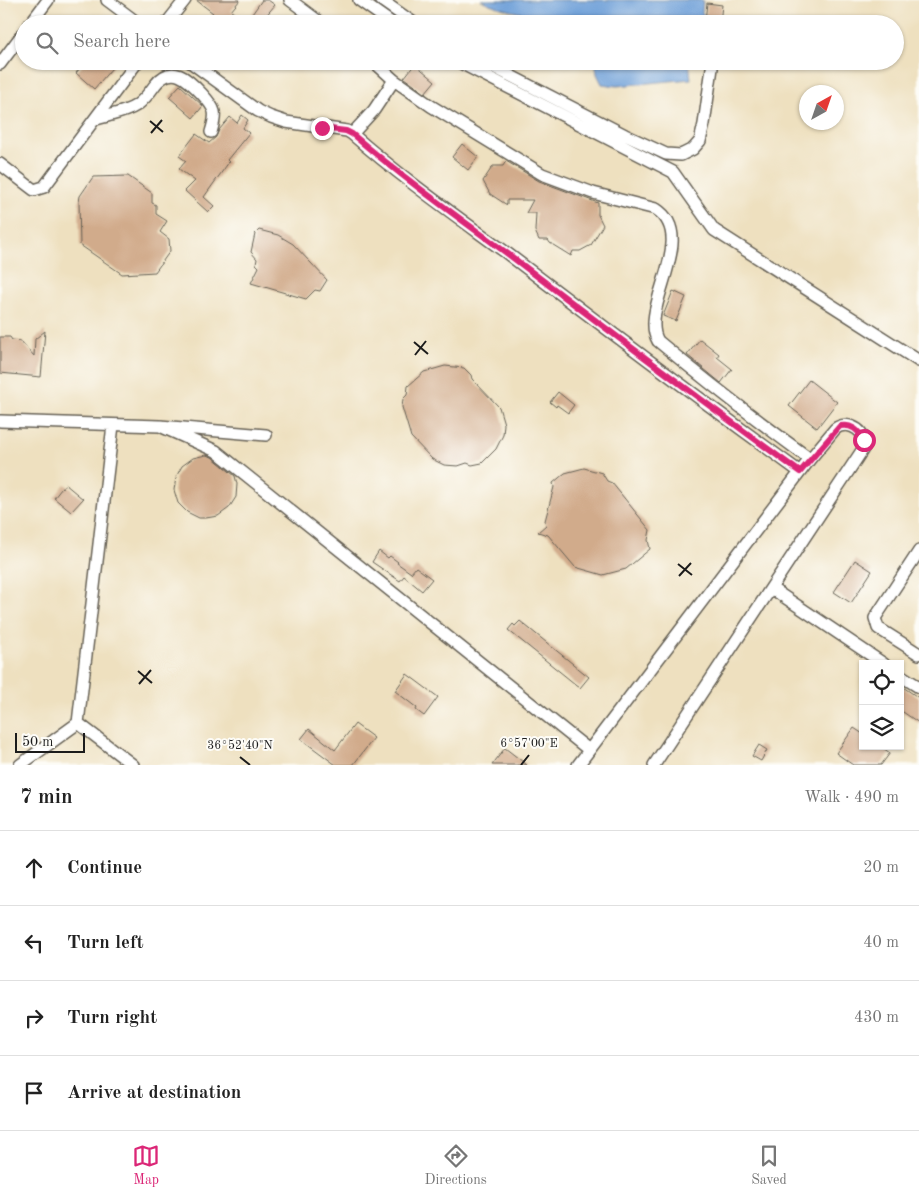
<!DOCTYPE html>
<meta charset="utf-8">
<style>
body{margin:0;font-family:"Old Standard TT",serif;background:#f6f6f6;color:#222}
.controls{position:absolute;right:15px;bottom:15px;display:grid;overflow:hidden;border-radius:0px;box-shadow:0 1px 4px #0004}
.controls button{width:45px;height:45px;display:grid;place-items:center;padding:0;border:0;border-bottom:1px solid #e0e0e0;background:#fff;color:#222;font:25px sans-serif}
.compass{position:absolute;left:799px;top:85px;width:45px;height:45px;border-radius:50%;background:#fff;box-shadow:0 1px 4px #0004;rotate:40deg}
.scale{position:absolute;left:15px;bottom:12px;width:70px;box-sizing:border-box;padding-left:5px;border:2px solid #1c1c1c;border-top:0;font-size:14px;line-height:18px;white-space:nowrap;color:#1c1c1c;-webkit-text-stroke:4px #fdfcf7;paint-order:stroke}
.stop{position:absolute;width:15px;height:15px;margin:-11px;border:4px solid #db2777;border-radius:50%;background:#fff}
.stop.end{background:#db2777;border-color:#fff;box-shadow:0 1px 5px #0008}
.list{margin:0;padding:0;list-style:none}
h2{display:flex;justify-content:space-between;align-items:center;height:65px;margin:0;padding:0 20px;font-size:21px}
h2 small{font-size:16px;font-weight:400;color:#767676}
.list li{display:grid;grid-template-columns:32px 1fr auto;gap:15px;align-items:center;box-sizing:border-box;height:75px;padding:0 20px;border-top:1px solid #e0e0e0}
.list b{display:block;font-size:19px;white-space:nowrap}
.list em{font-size:16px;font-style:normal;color:#767676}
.icon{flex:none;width:28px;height:28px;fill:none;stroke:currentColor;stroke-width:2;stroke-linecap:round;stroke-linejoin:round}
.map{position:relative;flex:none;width:919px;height:765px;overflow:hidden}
.search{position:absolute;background:#fff;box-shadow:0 1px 4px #0004;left:15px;right:15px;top:15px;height:55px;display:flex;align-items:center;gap:12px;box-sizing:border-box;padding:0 18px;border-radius:28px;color:#767676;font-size:19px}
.sheet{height:365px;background:#fff}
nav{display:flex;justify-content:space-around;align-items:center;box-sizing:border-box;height:70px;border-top:1px solid #e0e0e0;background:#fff;font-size:14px;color:#767676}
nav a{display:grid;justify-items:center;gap:2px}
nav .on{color:#db2777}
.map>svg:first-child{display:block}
</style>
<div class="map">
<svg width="919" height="765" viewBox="0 0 919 765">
<rect width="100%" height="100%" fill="#fdfcf7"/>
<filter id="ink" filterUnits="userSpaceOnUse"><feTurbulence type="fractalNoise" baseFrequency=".02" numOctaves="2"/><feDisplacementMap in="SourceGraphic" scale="10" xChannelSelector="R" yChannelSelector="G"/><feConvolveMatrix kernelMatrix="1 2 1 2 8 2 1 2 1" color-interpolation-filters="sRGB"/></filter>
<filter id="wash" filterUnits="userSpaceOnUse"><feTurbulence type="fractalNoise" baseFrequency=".0096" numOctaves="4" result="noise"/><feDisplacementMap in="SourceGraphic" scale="20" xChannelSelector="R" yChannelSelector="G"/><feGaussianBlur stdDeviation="1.12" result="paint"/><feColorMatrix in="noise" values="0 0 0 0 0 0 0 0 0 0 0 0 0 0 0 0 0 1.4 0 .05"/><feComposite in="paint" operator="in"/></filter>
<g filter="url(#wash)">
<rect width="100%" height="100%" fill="#eee0bf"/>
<path fill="#6d9fd8" stroke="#445e7a" d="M481 0H703L702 14 710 15 703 24H554C531 13 504 12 481 0Z
M595 61H689L691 79 617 86 602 84 597 74Z"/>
<g id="blocks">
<path fill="#d1ab8b" d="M196 0H240L231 11 234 13 225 24H206L213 13Z
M262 0H268L275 5 259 24H245Z
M707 3 722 5 720 23 705 21Z
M86 61H118L94 89 76 73Z
M415 64 435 81 425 93 404 78Z
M180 85 203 106 193 118 169 97Z
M242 115 248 120 243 128 249 133 227 160 229 162 204 197 214 206 208 212 185 191 195 181 179 169 186 161 179 156 196 134 209 143 216 137 219 130 230 117 237 123Z
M462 144 478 157 468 170 452 157Z
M506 161 539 181 598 203V215L603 225 591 245 580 251H573L571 256 550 243 548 240H539L535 231 536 213H526L533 200H507V205L490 194 483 181 493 166H503Z
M128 176 152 193V203L156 205V214L167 221 160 232 169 239 170 251 155 272 122 274 80 245 79 202 80 196 93 177Z
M259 230 278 235 293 244 327 280 320 291 315 290 306 299 251 283 259 267 256 264 257 259 251 252 255 234Z
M673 291 686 297 676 321 663 316Z
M45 331 41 377 0 373V337H10L12 340 21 341 34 356 35 339Z
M700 339 719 354 717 357 732 369 721 383 687 355Z
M445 366 464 368 471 375 472 379 499 407 504 424 503 435 496 449 482 463 472 465 467 463 458 466 444 465 432 459 411 437 402 407 403 399 407 395 408 386 424 372Z
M809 380 837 402 817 428 789 406Z
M558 392 574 405 568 413 557 405 556 407 550 402Z
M206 455 212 457 235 476 237 484 236 497 229 508 218 516 206 518H199L187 512 178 503 174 490 176 477 182 466 193 458Z
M584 468 602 473 607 481 612 483 650 530 648 540 650 549 626 569 603 575 575 567 548 535 538 532 546 525 545 521 554 487 553 483 565 473Z
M65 484 83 499 71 512 54 498Z
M379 551 388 558 390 556 398 562 397 563 411 573 416 567 432 579 422 591 404 576 400 581 372 562Z
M855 560 872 571 851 603 834 592Z
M520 621 589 677 580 688 508 630 513 624 515 626Z
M407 674 438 697 424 716 416 710 417 708 395 691Z
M900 685 919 698V723L900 710Z
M355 724 374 738 353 765H336L301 739 309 729 335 750Z
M854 728 863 734V746H880L890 753 881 765H853L836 753Z
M759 745 767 750 761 761 752 756Z
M505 748 527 765H492Z"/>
</g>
</g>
<g filter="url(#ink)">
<use href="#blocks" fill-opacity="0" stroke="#666155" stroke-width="1"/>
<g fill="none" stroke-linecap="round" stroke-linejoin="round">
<defs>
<path id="minor" d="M107 0 139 24
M290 0 322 24
M359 0 393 24
M381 0 415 24
M30 24 48 0
M166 24 185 0
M189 61 258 111 271 117 286 122 347 131 352 134 374 110 394 80
M373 61 394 80 431 106 542 174 593 193 656 209C700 237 638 308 658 341 707 382 758 421 810 459
M457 61 673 172 714 230 919 361
M482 61 625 135 666 154 681 155 693 149 700 141 704 124 712 68
M0 64 24 32
M96 119C109 115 125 113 137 105 144 100 150 92 155 85 172 63 188 79 202 94 216 109 217 113 211 132
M352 134C402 178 455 215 508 254 605 328 702 401 800 472
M0 164 34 190 44 187 138 61
M0 421 160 426 266 435
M160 426 216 451 589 750
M919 551 875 618 878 628 919 654
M771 588 884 664
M900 675 919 687
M78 723 133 765
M20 765 78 723 113 425
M578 765 810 459 835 429C845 421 862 427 864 441 864 443 863 446 863 449L654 765"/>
</defs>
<use href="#minor" stroke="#666155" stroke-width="14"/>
<use href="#minor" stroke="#fff" stroke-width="11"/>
</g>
</g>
<g fill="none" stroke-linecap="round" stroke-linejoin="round" filter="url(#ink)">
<path stroke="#db2777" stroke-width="6" d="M322 128 346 131 352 134C402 177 455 215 508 254 605 328 702 401 800 472L840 426C852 424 858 430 864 440"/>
</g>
<path fill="none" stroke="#1c1c1c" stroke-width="2" d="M150 121 163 132M151 133 162 120M414 342 428 354M415 355 426 341M678 564 692 575M679 576 691 563M138 671 152 683M139 684 151 670M240 757 250 765M521 765 529 755"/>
<g font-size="12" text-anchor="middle" fill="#1c1c1c" stroke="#fdfcf7" stroke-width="4" stroke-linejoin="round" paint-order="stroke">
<text x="529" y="747">6°57'00"E</text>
<text x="240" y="749">36°52'40"N</text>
</g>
</svg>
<div class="controls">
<button><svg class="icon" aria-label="locate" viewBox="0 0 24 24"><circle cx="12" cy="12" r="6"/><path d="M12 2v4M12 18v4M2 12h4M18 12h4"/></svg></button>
<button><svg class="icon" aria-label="layers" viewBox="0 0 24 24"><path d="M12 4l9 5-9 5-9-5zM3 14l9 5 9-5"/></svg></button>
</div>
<svg class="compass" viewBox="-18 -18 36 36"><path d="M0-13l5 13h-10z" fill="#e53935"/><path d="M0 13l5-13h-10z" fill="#767676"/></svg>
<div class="scale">50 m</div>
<div class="stop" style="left:864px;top:440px"></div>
<div class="stop end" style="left:322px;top:128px"></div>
<div class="search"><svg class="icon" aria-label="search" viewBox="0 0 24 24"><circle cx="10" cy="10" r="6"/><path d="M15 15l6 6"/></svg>Search here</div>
</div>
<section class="sheet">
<h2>7 min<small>Walk · 490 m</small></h2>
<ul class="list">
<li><svg class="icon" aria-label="ahead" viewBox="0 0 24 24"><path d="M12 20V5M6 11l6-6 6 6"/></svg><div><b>Continue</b></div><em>20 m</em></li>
<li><svg class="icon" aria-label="left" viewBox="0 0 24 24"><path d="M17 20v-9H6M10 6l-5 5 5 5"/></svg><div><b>Turn left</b></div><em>40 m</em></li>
<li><svg class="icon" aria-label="right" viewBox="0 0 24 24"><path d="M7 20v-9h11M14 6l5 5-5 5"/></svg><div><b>Turn right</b></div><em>430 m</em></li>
<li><svg class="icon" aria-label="arrive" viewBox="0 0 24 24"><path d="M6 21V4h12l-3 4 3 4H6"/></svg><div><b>Arrive at destination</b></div></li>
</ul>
</section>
<nav>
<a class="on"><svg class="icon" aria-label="map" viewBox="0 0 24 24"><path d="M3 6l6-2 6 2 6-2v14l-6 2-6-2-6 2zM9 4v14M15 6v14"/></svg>Map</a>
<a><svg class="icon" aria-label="directions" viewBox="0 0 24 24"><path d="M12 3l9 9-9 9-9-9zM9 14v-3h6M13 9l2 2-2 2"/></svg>Directions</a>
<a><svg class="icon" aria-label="saved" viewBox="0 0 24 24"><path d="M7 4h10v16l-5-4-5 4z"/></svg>Saved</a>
</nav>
